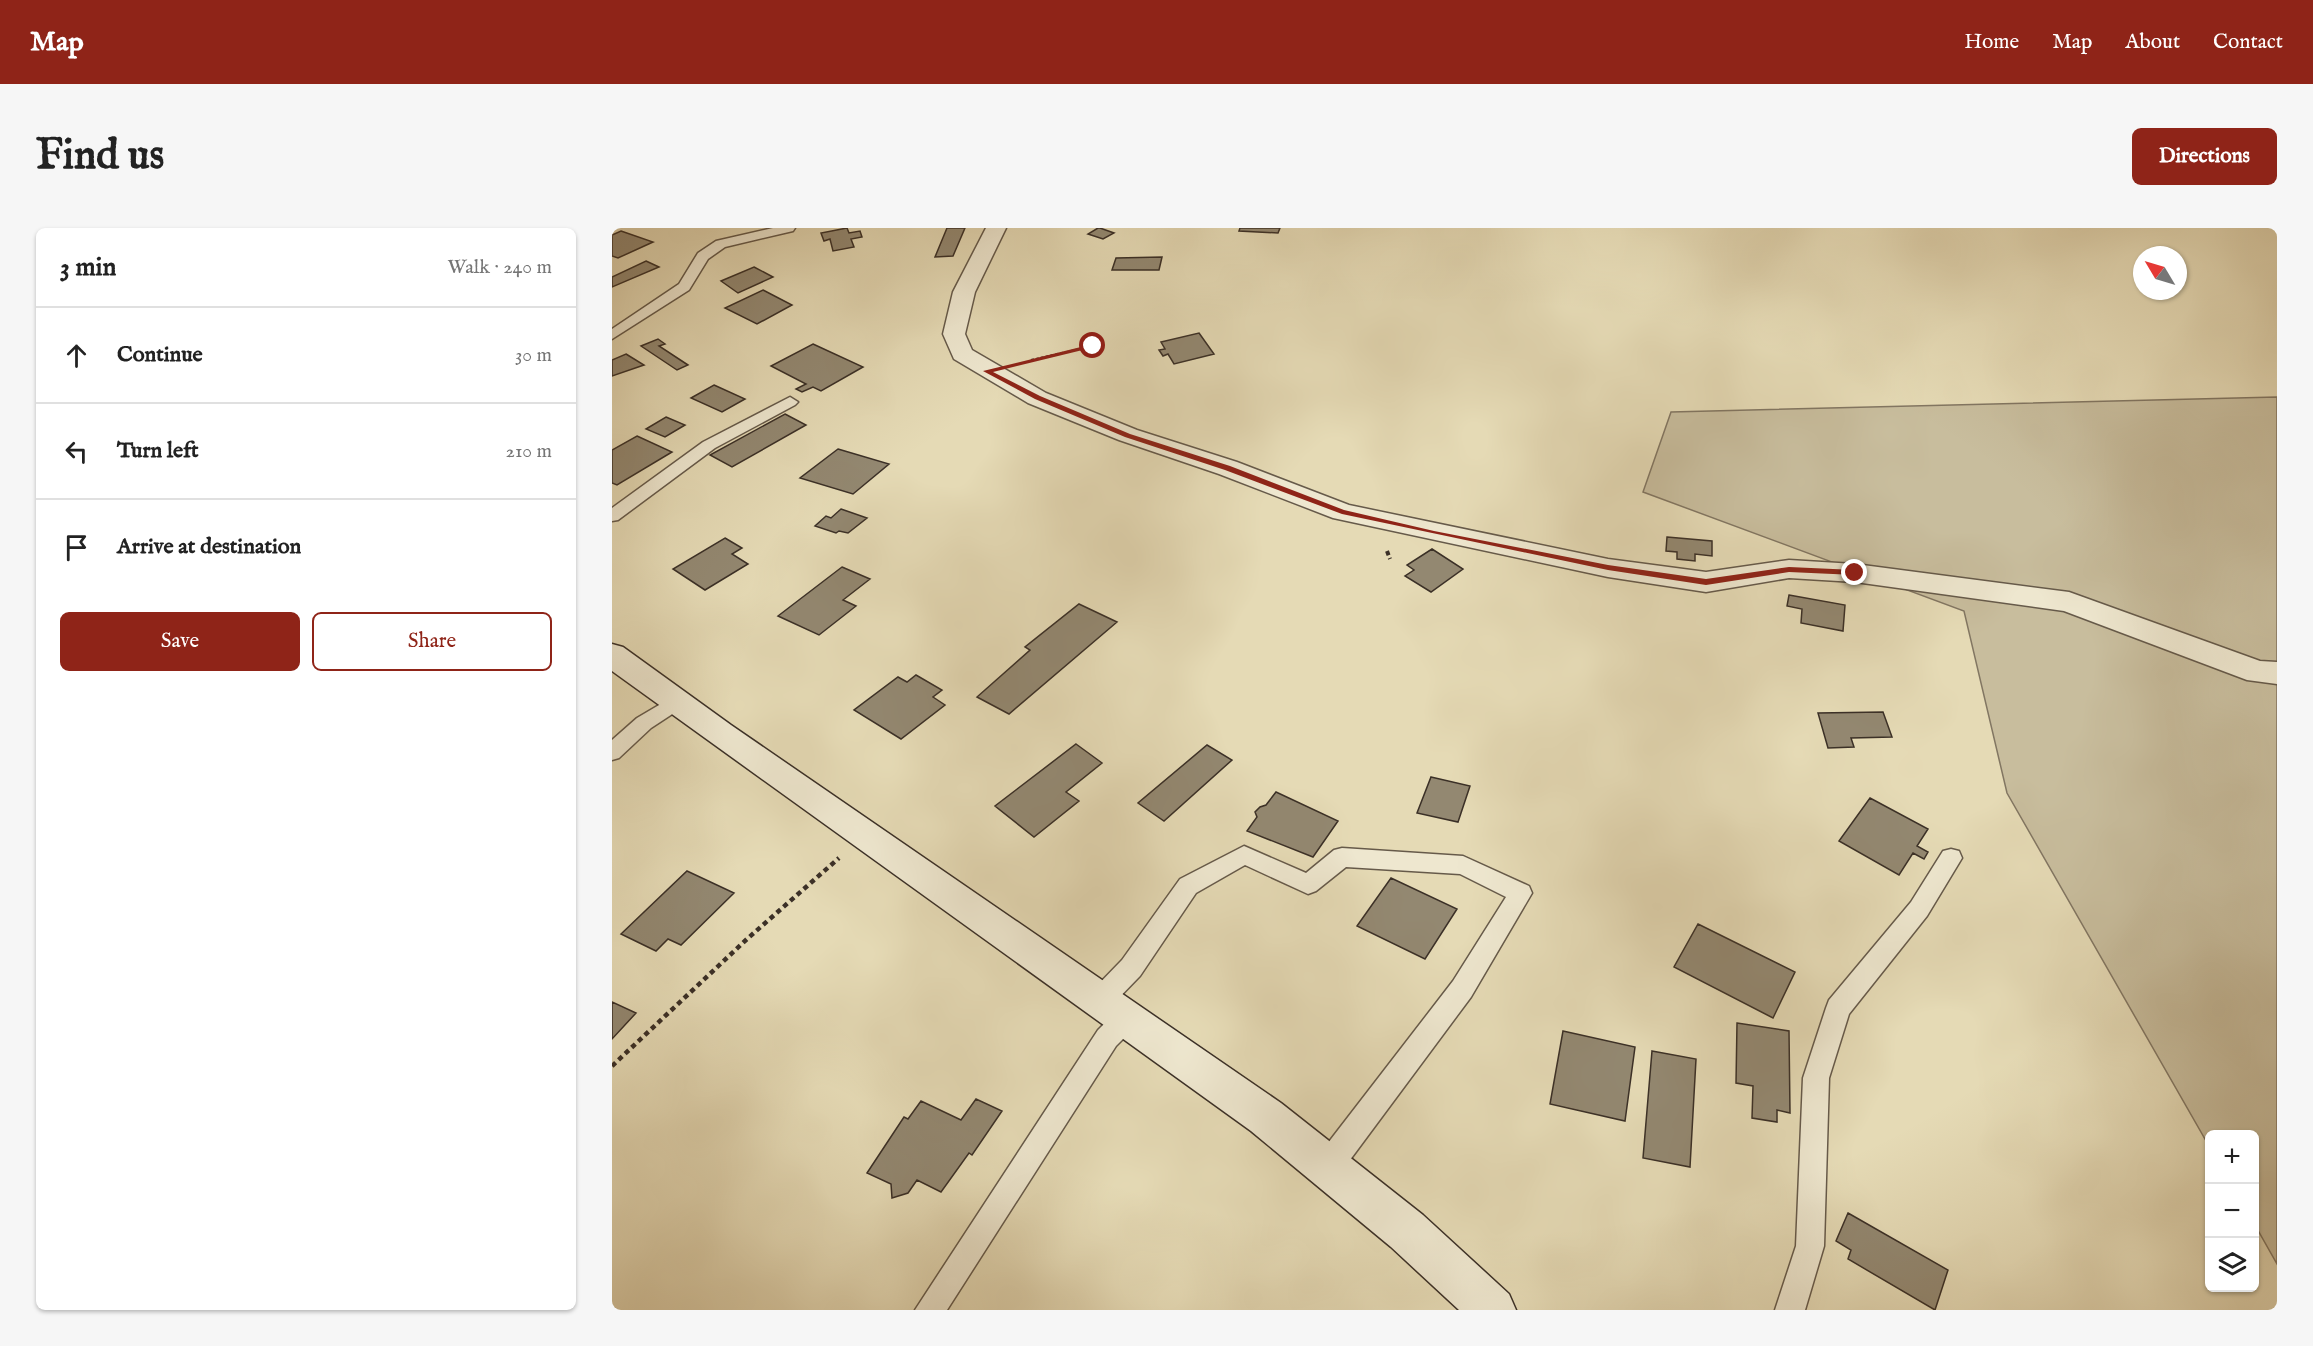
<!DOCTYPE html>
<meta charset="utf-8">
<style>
body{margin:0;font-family:"IM FELL English",serif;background:#f6f6f6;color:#222}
.controls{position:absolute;right:18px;bottom:18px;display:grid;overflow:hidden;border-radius:9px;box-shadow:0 2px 4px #0004}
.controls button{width:54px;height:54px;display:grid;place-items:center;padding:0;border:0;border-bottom:2px solid #e0e0e0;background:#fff;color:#222;font:30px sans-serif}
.compass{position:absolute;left:1521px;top:18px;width:54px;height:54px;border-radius:50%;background:#fff;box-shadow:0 2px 4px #0004;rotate:308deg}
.stop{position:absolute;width:18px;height:18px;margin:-14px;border:4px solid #8f2418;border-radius:50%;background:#fff}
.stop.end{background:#8f2418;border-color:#fff;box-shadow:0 2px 6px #0008}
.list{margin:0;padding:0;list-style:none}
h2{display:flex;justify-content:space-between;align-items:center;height:78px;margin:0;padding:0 24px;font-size:26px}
h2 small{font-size:20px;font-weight:400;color:#767676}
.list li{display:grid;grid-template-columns:39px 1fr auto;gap:18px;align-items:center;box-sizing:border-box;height:96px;padding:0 24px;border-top:2px solid #e0e0e0}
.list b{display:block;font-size:22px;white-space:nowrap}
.list em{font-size:20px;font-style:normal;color:#767676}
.actions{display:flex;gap:12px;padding:18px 24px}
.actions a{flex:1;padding:14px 0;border:2px solid #8f2418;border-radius:9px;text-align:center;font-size:21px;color:#8f2418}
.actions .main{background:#8f2418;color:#fff}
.icon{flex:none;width:33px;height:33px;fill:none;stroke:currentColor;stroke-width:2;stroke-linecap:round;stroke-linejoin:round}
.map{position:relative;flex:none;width:1665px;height:1082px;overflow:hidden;border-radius:9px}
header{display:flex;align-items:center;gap:36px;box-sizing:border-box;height:84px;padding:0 30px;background:#8f2418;color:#fff}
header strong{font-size:28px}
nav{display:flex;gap:33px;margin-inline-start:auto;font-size:21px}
.intro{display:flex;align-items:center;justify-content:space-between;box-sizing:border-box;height:144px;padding:0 36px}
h1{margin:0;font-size:42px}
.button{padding:15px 27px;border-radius:9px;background:#8f2418;color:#fff;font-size:21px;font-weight:700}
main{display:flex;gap:36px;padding:0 36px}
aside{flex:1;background:#fff;border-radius:9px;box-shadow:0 2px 4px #0004}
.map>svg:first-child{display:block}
</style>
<header>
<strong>Map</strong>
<nav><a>Home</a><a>Map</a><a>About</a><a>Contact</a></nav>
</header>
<div class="intro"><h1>Find us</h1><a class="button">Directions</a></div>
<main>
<aside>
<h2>3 min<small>Walk · 240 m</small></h2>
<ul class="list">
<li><svg class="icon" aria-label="ahead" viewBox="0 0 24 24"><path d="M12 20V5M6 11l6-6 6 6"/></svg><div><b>Continue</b></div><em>30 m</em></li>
<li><svg class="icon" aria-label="left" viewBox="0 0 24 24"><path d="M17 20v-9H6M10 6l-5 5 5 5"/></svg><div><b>Turn left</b></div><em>210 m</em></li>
<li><svg class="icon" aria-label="arrive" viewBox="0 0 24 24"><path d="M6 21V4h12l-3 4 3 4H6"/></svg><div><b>Arrive at destination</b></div></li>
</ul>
<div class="actions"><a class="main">Save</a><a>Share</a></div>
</aside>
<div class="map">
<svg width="1665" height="1082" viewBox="0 0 1665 1082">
<rect width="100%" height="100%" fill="#e5dab5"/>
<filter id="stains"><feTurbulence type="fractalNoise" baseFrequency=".00333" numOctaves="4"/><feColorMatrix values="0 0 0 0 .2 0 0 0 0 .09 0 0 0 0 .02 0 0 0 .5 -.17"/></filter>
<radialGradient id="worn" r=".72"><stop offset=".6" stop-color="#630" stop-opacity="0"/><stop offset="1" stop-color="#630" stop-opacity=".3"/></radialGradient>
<path fill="#c8bd9d" stroke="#827662" stroke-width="1.5" d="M1665 169V1036L1643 997 1642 906H1598L1597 918 1395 565 1352 383 1031 264 1059 184Z"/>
<path fill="#938871" stroke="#3b3027" stroke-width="1.5" d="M235 0 237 5 248 3 250 9 239 11 242 19 221 23 218 11 212 13 209 5Z
M335 0H353L341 28 323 29Z
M486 0H488L502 5 491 11 476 6Z
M628 0H668L666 5 627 3Z
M9 3 41 14 6 30 0 28V7Z
M550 29 547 42H500L504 30Z
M34 33 47 39 0 59V49Z
M142 39 161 49 126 65 109 53Z
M151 62 180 77 145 96 113 80Z
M587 105 602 126 562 136 556 126 551 128 547 122 553 121 549 114Z
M46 111 53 116 47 118 76 137 65 142 29 118Z
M201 116 251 139 209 163 201 159 190 164 184 161 194 156 159 138Z
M14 126 32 137 0 148V132Z
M102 157 133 171 110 184 79 170Z
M173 186 194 197 120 239 98 227Z
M54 189 73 197 53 209 34 201Z
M25 208 60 224 5 257 0 255V222Z
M226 221 277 236 241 266 188 250Z
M229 281 255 290 236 305 227 303 224 305 203 298 214 288 219 290Z
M1055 309 1100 313V328L1083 326V333L1065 331V324L1054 323Z
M113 310 130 320 120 326 136 336 93 362 61 341Z
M820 321 851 341 819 364 793 348 802 342 795 337Z
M230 339 258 351 231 372 244 378 207 407 166 388Z
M1177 367 1233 377 1231 403 1189 395 1190 381 1175 378Z
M467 376 505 394 397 486 365 469 418 422 413 419Z
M304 447 330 462 321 469 333 477 289 511 242 482 286 449 295 454Z
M1271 484 1280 509 1239 510 1242 519 1216 520 1206 485Z
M464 516 490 535 454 564 467 573 422 609 383 578Z
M595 517 620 532 552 593 526 575Z
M819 549 858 558 846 594 805 585Z
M664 564 726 593 701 629 635 603 645 589 643 584 648 579 654 577Z
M1258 570 1316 601 1305 618 1316 624 1312 631 1301 625 1287 647 1227 613Z
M75 643 122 665 69 717 56 711 44 723 9 706Z
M779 650 845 681 813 731 745 698Z
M1086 696 1183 744 1161 790 1062 739Z
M0 774 24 785 0 811Z
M1125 795 1177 803 1178 885 1165 882V894L1140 890 1141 858 1124 855Z
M951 803 1023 819 1013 893 938 876Z
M1040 823 1084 831 1078 939 1031 930Z
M364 871 390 883 360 927 357 925 329 964 305 952 296 965 280 970 279 956 255 945 292 889 296 891 309 873 349 892Z
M1236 985 1336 1042 1323 1082 1236 1031 1239 1022 1224 1013Z"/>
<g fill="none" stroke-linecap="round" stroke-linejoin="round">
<defs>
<path id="lane" d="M161 0H183L181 3 113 19 96 31 77 62 0 111V101L67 56 86 25 104 13Z
M178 169 186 174 183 177 103 220 6 292 0 293V280L91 214Z
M64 467 71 469 74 474 71 479 39 500 7 530 0 532V512L25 490Z
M632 618 694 645 722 622 730 620 851 628 917 658 920 665 859 769 726 948 716 952 706 948 702 938 706 928 841 753 894 669 848 646 734 639 704 663 696 666 633 637 584 665 528 748 496 781 487 784 478 781 475 773 478 765 510 732 568 651Z
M1339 621 1347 623 1350 630 1315 688 1237 786 1217 850 1212 1018 1193 1082H1163L1184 1018 1191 850 1214 780 1217 772 1299 674 1331 623Z
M514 780 523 783 526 791 523 799 504 818 335 1082H303L486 802 505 783Z"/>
<path id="street" d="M374 0H394L363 64 353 106 360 122 434 165 525 202 625 234 737 277 996 331 1094 344 1177 332 1243 336 1457 364 1648 433 1665 434V456L1635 452 1452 383 1243 354 1177 350 1094 364 996 349 721 290 607 246 507 212 416 175 342 131 331 106 341 64Z"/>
<path id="secondary" d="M0 416 11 419 119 497 669 875 811 987 897 1066 904 1082H847L779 1019 639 903 0 443Z"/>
</defs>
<use href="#lane" stroke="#665a4a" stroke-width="3"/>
<use href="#street" stroke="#665a4a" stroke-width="3"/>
<use href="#secondary" stroke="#3b3027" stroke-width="3"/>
<path stroke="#3b3027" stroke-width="2" stroke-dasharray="3 2" stroke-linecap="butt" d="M419 132 481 118"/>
<path stroke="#3b3027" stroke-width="4" stroke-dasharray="4.5 3" stroke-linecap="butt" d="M775 323 778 331"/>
<path stroke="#3b3027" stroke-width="4.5" stroke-dasharray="5 4" stroke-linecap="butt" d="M0 838 135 711 227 630"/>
<use href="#lane" fill="#eee7cf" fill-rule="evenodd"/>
<use href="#street" fill="#eee7cf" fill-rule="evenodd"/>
<use href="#secondary" fill="#eee7cf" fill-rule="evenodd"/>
</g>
<path fill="#8f2418" d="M481 116 483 119 381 144 428 168 518 206 618 238 732 282 822 303 996 337 1094 351 1177 339 1243 342 1247 345 1243 347 1177 344 1094 357 996 342 730 286 613 242 513 209 423 171 371 143Z"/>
<rect width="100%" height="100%" filter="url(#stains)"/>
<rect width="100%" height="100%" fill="url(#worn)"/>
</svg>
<div class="controls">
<button>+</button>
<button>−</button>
<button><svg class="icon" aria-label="layers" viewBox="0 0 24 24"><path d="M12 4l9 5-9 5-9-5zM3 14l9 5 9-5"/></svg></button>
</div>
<svg class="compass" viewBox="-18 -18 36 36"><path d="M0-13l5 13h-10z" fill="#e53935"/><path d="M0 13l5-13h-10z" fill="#767676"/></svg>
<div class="stop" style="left:481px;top:118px"></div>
<div class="stop end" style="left:1243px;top:345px"></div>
</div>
</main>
